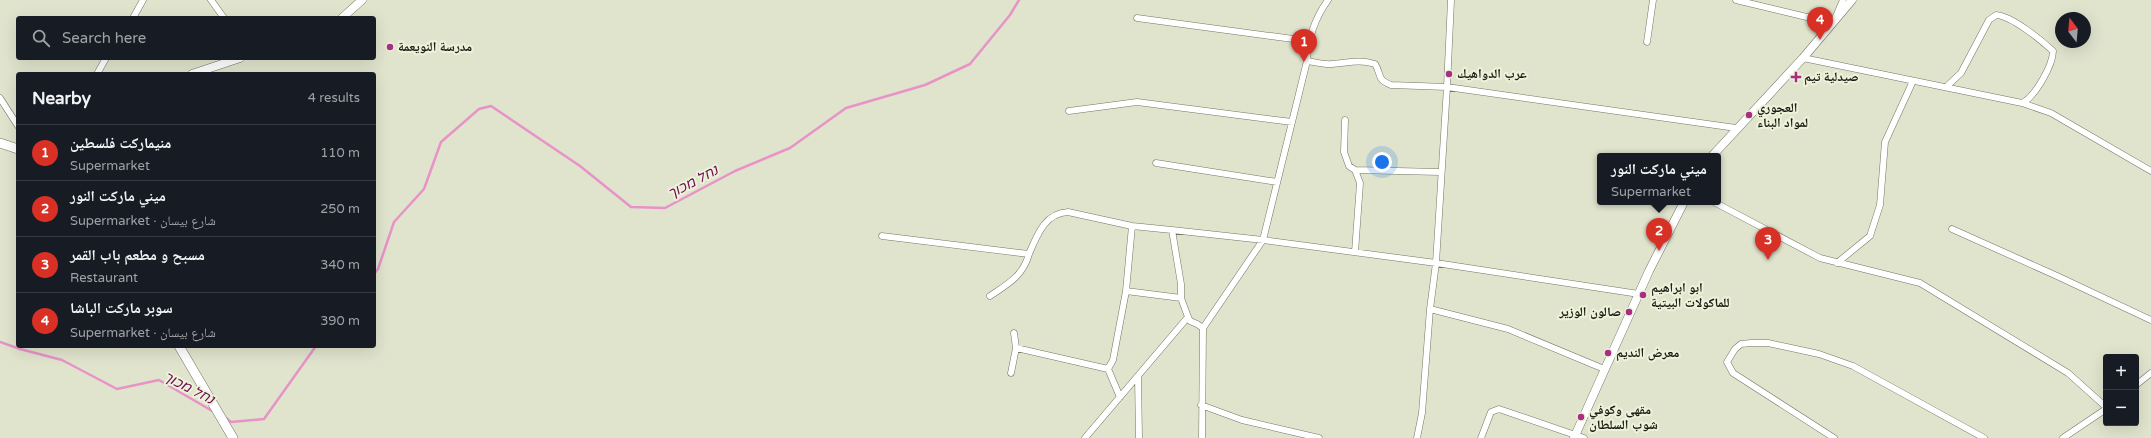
<!DOCTYPE html>
<meta charset="utf-8">
<style>
body{margin:0;font-family:"Varela Round","Noto Naskh Arabic","Noto Sans Hebrew",sans-serif;background:#20242c;color:#f1f3f6}
.controls{position:absolute;right:12px;bottom:12px;display:grid;overflow:hidden;border-radius:4px;box-shadow:0 4px 16px #0002}
.controls button{width:36px;height:36px;display:grid;place-items:center;padding:0;border:0;border-bottom:1px solid #363941;background:#171b24;color:#f1f3f6;font:20px sans-serif}
.compass{position:absolute;left:2055px;top:12px;width:36px;height:36px;border-radius:50%;background:#171b24;box-shadow:0 4px 16px #0002;rotate:344deg}
.you{position:absolute;left:1382px;top:162px;width:14px;height:14px;margin:-10px;border:3px solid #fff;border-radius:50%;background:#1a73e8;box-shadow:0 0 0 6px #1a73e833}
.badge{display:grid;place-items:center;width:26px;height:26px;border-radius:50%;background:#d93025;color:#fff;font-size:13px;font-weight:700}
.pin{position:absolute;translate:-50% -33px;filter:drop-shadow(0 1px 2px #0008)}
.pin::after{content:'';position:absolute;top:21px;width:14px;height:12px;background:inherit;clip-path:polygon(0 0,100% 0,50% 100%)}
.popup{position:absolute;left:1597px;top:153px;width:124px;height:52px;box-sizing:border-box;display:grid;place-content:center;border-radius:4px;background:#171b24;filter:drop-shadow(0 1px 3px #0005);font-size:13px;white-space:nowrap;color:#9ea1a6}
.popup b{font-size:15px;color:#f1f3f6}
.popup::after{content:'';position:absolute;left:50%;top:100%;margin-left:-8px;border:8px solid transparent;border-top-color:#171b24}
.list{margin:0;padding:0;list-style:none}
h2{display:flex;justify-content:space-between;align-items:center;height:52px;margin:0;padding:0 16px;font-size:17px}
h2 small{font-size:13px;font-weight:400;color:#9ea1a6}
.list li{display:grid;grid-template-columns:26px 1fr auto;gap:12px;align-items:center;box-sizing:border-box;height:56px;padding:0 16px;border-top:1px solid #363941}
.list b{display:block;font-size:15px;white-space:nowrap}
.list p{margin:0;font-size:13px;white-space:nowrap;color:#9ea1a6}
.list em{font-size:13px;font-style:normal;color:#9ea1a6}
.icon{flex:none;width:22px;height:22px;fill:none;stroke:currentColor;stroke-width:2;stroke-linecap:round;stroke-linejoin:round}
.map{position:relative;flex:none;width:2151px;height:438px;overflow:hidden}
.search{position:absolute;background:#171b24;box-shadow:0 4px 16px #0002;left:16px;top:16px;width:360px;height:44px;display:flex;align-items:center;gap:10px;box-sizing:border-box;padding:0 14px;border-radius:4px;color:#9ea1a6;font-size:15px}
.panel{position:absolute;background:#171b24;box-shadow:0 4px 16px #0002;left:16px;top:72px;width:360px;height:276px;border-radius:4px}
.map>svg:first-child{display:block}
</style>
<div class="map">
<svg width="2151" height="438" viewBox="0 0 2151 438">
<rect width="100%" height="100%" fill="#e0e4cd"/>
<g fill="none" stroke-linecap="round" stroke-linejoin="round">
<path stroke="#e893c7" stroke-width="2.5" d="M374 274 378 269 394 222 424 189 441 142 479 109 491 106 580 166 631 207 665 208 735 171 790 148 846 108 925 85 970 64 1010 15 1019 0
M0 342 20 349 62 360 117 389 159 380 214 412
M226 418 231 422 264 419 316 346"/>
<defs>
<path id="minor" d="M211 0 224 18
M1328 0C1315 18 1308 39 1307 61L1263 240 1436 263 1430 309 1422 413 1417 438
M1451 0 1447 87 1736 128
M1736 0 1815 19 1834 21 1843 0
M133 18 143 0
M1137 18 1308 41
M1647 42 1653 0
M1803 58 2022 103C2035 97 2053 65 2053 51 2041 40 2012 16 1996 15L1989 20 1961 73 1946 87
M1307 61C1315 62 1324 65 1332 64 1347 63 1360 59 1375 64 1382 75 1376 79 1391 85L1447 87 1436 263 1639 294
M97 74 106 58
M0 98 18 126
M2022 103 2051 113 2151 171
M1069 111 1137 102 1292 122
M1345 120 1344 152 1349 166 1355 170 1360 183 1355 252
M1156 163 1277 182
M1355 170 1440 172
M1714 202 1820 258 1920 283 2068 373 2106 407
M1132 226 1126 291 1181 298
M1952 229 2057 276 2151 320
M1172 230 1263 240 1203 328
M882 236 1029 254C1037 235 1045 213 1068 212L1132 226 1172 230 1181 284V298L1188 317
M1837 263 1870 236 1880 205 1885 142 1913 81
M990 296C1008 284 1023 276 1029 254
M1430 309 1508 329 1604 369
M1016 348 1108 369
M1011 373 1016 348 1014 333
M1138 376 1139 438
M2136 385 2151 373
M1120 397 1108 369 1113 360 1126 291
M1201 405 1242 420 1319 438
M1085 438 1188 317 1190 321 1197 324 1203 328 1202 438
M1481 438 1491 412 1499 409 1584 438
M1834 438 1733 373 1727 362 1735 349 1741 344 1751 343H1768L1819 354 1853 366 1984 438
M2063 438 2106 409"/>
<path id="tertiary" d="M342 18 362 0
M192 74 240 58
M1712 156 1803 58 1852 0
M1574 438 1649 271 1684 202"/>
<path id="secondary" d="M0 143 18 149
M179 346 233 438"/>
</defs>
<use href="#minor" stroke="#727662" stroke-width="7"/>
<use href="#tertiary" stroke="#727662" stroke-width="9"/>
<use href="#secondary" stroke="#727662" stroke-width="10"/>
<use href="#minor" stroke="#fff" stroke-width="6"/>
<use href="#tertiary" stroke="#fff" stroke-width="8"/>
<use href="#secondary" stroke="#fff" stroke-width="9"/>
</g>
<g fill="#a92e82" stroke="#edf2da" stroke-width="1.5">
<circle cx="390" cy="47" r="4"/>
<circle cx="1449" cy="74" r="4"/>
<path d="M1794 71h4v4h4v4h-4v4h-4v-4h-4v-4h4z"/>
<circle cx="1749" cy="115" r="4"/>
<circle cx="1643" cy="295" r="4"/>
<circle cx="1629" cy="312" r="4"/>
<circle cx="1608" cy="353" r="4"/>
<circle cx="1581" cy="417" r="4"/>
</g>
<g text-anchor="middle" dominant-baseline="central" stroke-width="4" stroke-linejoin="round" paint-order="stroke">
<g font-size="13" font-weight="bold" fill="#1b1c14" stroke="#edf2da" text-anchor="start">
<text x="398" y="47">مدرسة النويعمة</text>
<text x="1457" y="74">عرب الدواهيك</text>
<text x="1804" y="77">صيدلية تيم</text>
<text x="1757" y="108">العجوري<tspan x="1757" dy="15">لمواد البناء</tspan></text>
<text x="1651" y="288">ابو ابراهيم<tspan x="1651" dy="15">للماكولات البيتية</tspan></text>
<text x="1621" y="312" text-anchor="end">صالون الوزير</text>
<text x="1616" y="353">معرض النديم</text>
<text x="1589" y="410">مقهى وكوفي<tspan x="1589" dy="15">شوب السلطان</tspan></text>
</g>
<g font-size="14" font-style="italic" fill="#700953" stroke="#edf2da">
<text transform="translate(693 182) rotate(-28)">נחל מכוך</text>
<text transform="translate(189 388) rotate(27)">נחל מכוך</text>
</g>
</g>
</svg>
<div class="controls">
<button>+</button>
<button>−</button>
</div>
<svg class="compass" viewBox="-18 -18 36 36"><path d="M0-13l5 13h-10z" fill="#e53935"/><path d="M0 13l5-13h-10z" fill="#9ea1a6"/></svg>
<div class="you"></div>
<div class="pin badge" style="left:1304px;top:62px">1</div>
<div class="pin badge" style="left:1659px;top:251px">2</div>
<div class="popup"><b>ميني ماركت النور</b>Supermarket</div>
<div class="pin badge" style="left:1768px;top:260px">3</div>
<div class="pin badge" style="left:1820px;top:40px">4</div>
<div class="search"><svg class="icon" aria-label="search" viewBox="0 0 24 24"><circle cx="10" cy="10" r="6"/><path d="M15 15l6 6"/></svg>Search here</div>
<section class="panel">
<h2>Nearby<small>4 results</small></h2>
<ul class="list">
<li><span class="badge">1</span><div><b>منيماركت فلسطين</b><p>Supermarket</p></div><em>110 m</em></li>
<li><span class="badge">2</span><div><b>ميني ماركت النور</b><p>Supermarket · شارع بيسان</p></div><em>250 m</em></li>
<li><span class="badge">3</span><div><b>مسبح و مطعم باب القمر</b><p>Restaurant</p></div><em>340 m</em></li>
<li><span class="badge">4</span><div><b>سوبر ماركت الباشا</b><p>Supermarket · شارع بيسان</p></div><em>390 m</em></li>
</ul>
</section>
</div>
